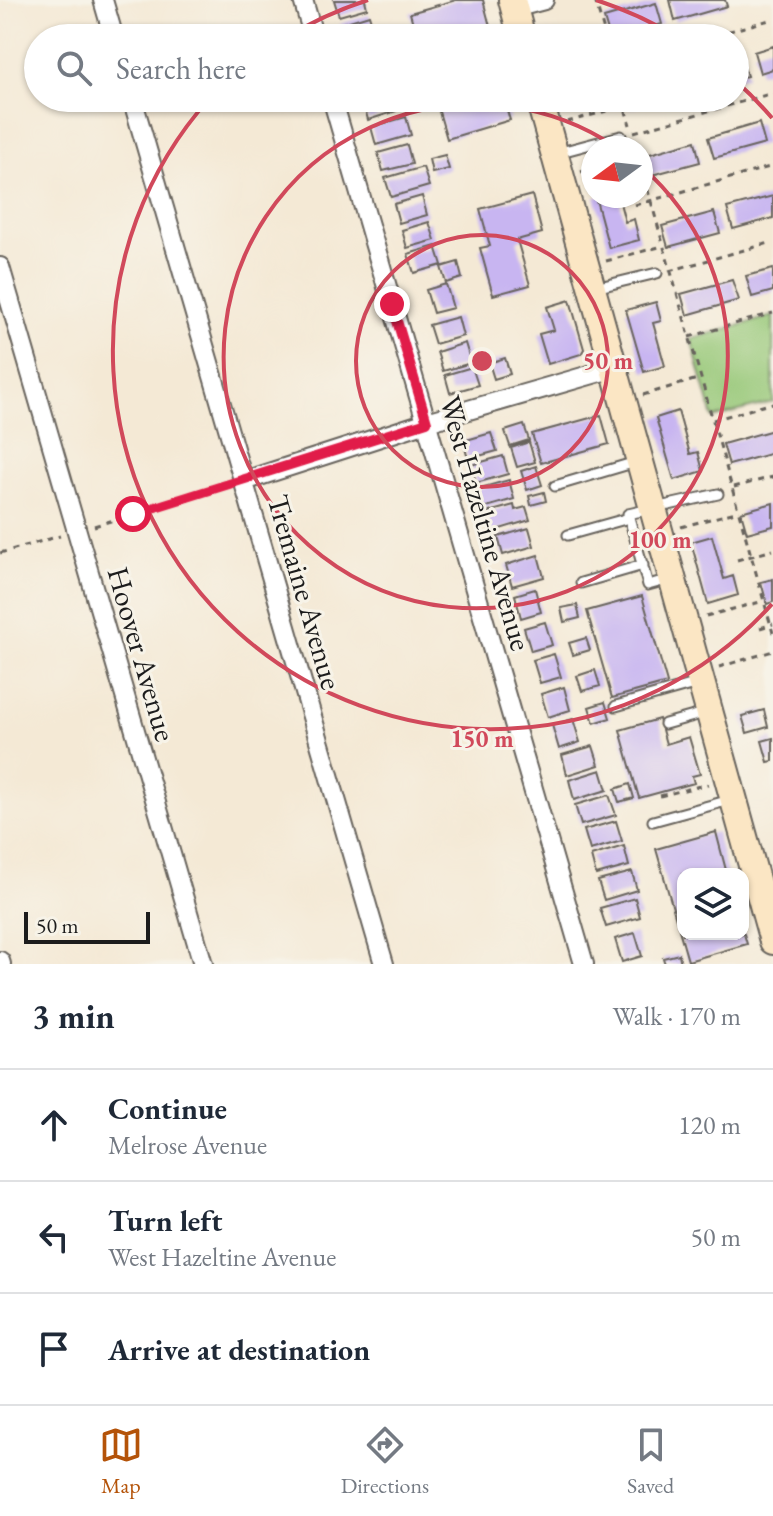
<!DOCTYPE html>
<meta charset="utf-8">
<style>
body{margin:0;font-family:"EB Garamond",serif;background:#f2f2f3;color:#1f2937}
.controls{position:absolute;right:24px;bottom:24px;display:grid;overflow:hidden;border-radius:16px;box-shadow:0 2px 6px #0004}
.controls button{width:72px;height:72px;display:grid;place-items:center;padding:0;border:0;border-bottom:2px solid #e0e1e3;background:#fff;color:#1f2937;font:40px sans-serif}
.compass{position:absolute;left:581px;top:136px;width:72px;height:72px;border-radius:50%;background:#fff;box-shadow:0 2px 6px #0004;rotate:255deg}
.scale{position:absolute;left:24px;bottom:20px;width:126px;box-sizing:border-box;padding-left:8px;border:4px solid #1c1c1c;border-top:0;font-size:22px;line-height:28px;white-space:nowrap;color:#1c1c1c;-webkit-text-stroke:6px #f7f3e8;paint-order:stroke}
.stop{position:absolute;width:24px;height:24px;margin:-18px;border:6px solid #e11d48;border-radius:50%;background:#fff}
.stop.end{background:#e11d48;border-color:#fff;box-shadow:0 2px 8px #0008}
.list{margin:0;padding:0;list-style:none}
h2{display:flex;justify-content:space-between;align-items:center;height:104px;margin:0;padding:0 32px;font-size:34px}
h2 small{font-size:26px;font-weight:400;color:#747a83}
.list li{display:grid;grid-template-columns:52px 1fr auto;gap:24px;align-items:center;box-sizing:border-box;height:112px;padding:0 32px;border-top:2px solid #e0e1e3}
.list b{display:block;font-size:30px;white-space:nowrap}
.list p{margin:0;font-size:26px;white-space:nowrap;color:#747a83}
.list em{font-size:26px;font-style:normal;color:#747a83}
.icon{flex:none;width:44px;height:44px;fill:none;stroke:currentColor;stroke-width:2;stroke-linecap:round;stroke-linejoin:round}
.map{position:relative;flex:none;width:773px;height:964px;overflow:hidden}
.search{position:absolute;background:#fff;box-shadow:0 2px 6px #0004;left:24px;right:24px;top:24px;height:88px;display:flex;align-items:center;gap:20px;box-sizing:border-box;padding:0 28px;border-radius:44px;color:#747a83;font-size:30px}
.sheet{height:440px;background:#fff}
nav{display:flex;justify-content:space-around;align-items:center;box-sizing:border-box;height:112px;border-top:2px solid #e0e1e3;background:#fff;font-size:22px;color:#747a83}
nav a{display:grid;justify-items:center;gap:4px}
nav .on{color:#b45309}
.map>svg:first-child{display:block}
</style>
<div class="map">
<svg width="773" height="964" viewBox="0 0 773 964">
<rect width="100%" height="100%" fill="#f7f3e8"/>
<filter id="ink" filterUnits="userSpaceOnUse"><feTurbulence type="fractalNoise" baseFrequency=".0125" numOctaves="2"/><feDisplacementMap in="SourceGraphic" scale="16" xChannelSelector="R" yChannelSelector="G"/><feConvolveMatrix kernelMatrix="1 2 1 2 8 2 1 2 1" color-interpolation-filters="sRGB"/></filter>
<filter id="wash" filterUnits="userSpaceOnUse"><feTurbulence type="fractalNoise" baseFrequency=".006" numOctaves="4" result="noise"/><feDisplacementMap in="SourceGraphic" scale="32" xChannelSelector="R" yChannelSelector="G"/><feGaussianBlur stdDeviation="1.8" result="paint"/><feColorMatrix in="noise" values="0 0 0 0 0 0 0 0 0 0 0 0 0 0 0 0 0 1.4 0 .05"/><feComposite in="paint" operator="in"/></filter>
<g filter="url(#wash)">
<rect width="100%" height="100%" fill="#f4e9d5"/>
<path fill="#97c878" stroke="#5a724a" stroke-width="2" d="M773 316V402L713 418 691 339Z"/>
<g id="blocks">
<path fill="#c8b5f1" d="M334 0H365L367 8 339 16Z
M456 0H483L493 38H417L410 13Z
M670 0H725L727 6 675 21Z
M656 3 662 24 610 38 604 18Z
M369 15 375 34 361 38H345L340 24Z
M773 46V69L760 73 754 52Z
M740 55 747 76 735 79V56Z
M374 98H393L396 111 368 120 363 101Z
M435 98H503L510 120 447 139Z
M568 98H591L592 103 571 109Z
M627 98H665V99L630 109Z
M406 117 411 135 376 145 371 127Z
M759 123 765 144 714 158 708 138Z
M695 141 700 162 648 176 643 156Z
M407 145 412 164 383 171 378 153Z
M445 155 449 169 432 173 429 159Z
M423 167 429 186 391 197 385 178Z
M532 195 542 233 517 240 530 285 493 295 480 248 490 246 480 209Z
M422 196 427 215 399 223 394 204Z
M595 196H625L619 199 625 222 634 219 639 240 609 248Z
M773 196V218L733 229 727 208Z
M714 212 720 233 668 247 662 226Z
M429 222 435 240 407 248 402 230Z
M436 246 442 265 414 273 408 254Z
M458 262 462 278 446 283 441 267Z
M773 269V291L752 297 746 276Z
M732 280 739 300 687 315 681 294Z
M446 284 453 308 433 313 426 290Z
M570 300 584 349 581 354 548 364 539 334 554 330 547 307Z
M656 302 661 321 653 323 665 366 644 372 626 310Z
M458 317 463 336 435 344 429 325Z
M465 343 471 363 443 371 437 352Z
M505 358 510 374 494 379 489 363Z
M472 367 478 385 450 393 445 375Z
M678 411 690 454 698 452 703 471 674 480 656 418Z
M601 415 609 444 541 463 532 434Z
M524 425 529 440 510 446 505 431Z
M773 430V453L729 465 723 444Z
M491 433 497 451 468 459 463 441Z
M529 442 535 462 517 467 511 448Z
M503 456 508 474 476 483 471 465Z
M536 466 542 485 527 490 521 471Z
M509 480 514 499 483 508 477 489Z
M544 492 546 501 531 505 529 496Z
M773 503V526L747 533 741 512Z
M514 505 515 510 526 507 530 520 490 532 485 513Z
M529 528 534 546 503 555 498 537Z
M712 536 724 579 733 576 738 595 708 604 691 542Z
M538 555 544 577 512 586 506 565Z
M773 579V602L767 604 761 582Z
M535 589 541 612 521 618 515 595Z
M642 596 667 683 612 698 587 611Z
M577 605 580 618 564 622 561 608Z
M545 622 552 645 531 651 524 628Z
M586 638 590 650 573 655 569 643Z
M554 654 561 677 540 683 533 660Z
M595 670 600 686 582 691 577 676Z
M564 687 570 710 548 717 541 694Z
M605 702 610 718 594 723 589 707Z
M764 710 768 727 747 733 742 716Z
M573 719 580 742 559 749 552 725Z
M659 719 666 744 689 737 700 774 692 776 694 783 639 798 620 730Z
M773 738V761L768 762 762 741Z
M593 746 599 765 567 775 562 755Z
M601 770 607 790 574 800 569 780Z
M630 784 634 798 619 802 615 789Z
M609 795 616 815 581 825 575 805Z
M616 821 622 841 590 850 584 830Z
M716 832 727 874H683V934H744L747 944 688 961 656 849Z
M624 846 629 866 596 875 591 856Z
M632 872 637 890 604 900 598 881Z
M635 898 640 917 606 927 600 908Z
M635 933 642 956 622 962 615 939Z
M679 954 681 964H665L663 958Z"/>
</g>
</g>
<g filter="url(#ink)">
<use href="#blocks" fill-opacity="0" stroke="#68645d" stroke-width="2"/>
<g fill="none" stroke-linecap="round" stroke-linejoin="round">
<defs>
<path id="lane" d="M557 153 621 136
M595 288 657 273
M555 486 636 462
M568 535 629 518
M670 579 648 585 628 514 718 494
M581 583 643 565
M616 706 698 683
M665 724 708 712
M653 821 730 800"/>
<path id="street" d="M103 0 114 38
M303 0 314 38
M514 8 544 0
M132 98 384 964
M332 98 584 964
M0 267 203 964
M244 481 427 422 614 368
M0 961 1 964"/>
<path id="secondary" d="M512 0 522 38
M539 98 773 941"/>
</defs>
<use href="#lane" stroke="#68645d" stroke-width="13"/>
<use href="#street" stroke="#68645d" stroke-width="22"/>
<use href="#secondary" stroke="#68645d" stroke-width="30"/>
<path stroke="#68645d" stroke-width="3" stroke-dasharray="6 6" stroke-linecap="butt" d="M595 0 606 38
M705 38 773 19
M622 98 630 125
M567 122 625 106
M634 132 773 93
M641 166 773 633
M581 172 593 168
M635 205 773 166
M606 261 663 246
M669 271 773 242
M689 337 773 313
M643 395 701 378
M713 420 773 403
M734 487 773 477
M94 526 228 485
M681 527 739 511
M0 553 60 536
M737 560 773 550
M706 616 764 601
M760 628 773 624
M719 667 773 651
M660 796 708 784"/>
<use href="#lane" stroke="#fff" stroke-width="9"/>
<use href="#street" stroke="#fff" stroke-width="18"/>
<use href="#secondary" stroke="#fbe6c4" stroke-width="26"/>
</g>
</g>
<g fill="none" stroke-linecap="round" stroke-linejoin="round" filter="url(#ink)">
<path stroke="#e11d48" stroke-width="10" d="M133 514 427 422 392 304"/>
</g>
<g fill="none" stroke="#d1495b" stroke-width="4">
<circle cx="482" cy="361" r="126"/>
<path d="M642 167A252 252 0 1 1 616 147"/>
<path d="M772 604A378 378 0 1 1 210 98M287 37A378 378 0 0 1 368 0M596 0A378 378 0 0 1 677 37M737 82A378 378 0 0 1 772 118"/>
</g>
<g text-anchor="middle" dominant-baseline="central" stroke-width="6" stroke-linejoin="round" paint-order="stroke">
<g font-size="30" fill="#1c1c1c" stroke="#f7f3e8">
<text transform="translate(486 523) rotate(74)">West Hazeltine Avenue</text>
<text transform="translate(305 592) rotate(74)">Tremaine Avenue</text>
<text transform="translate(142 654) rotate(74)">Hoover Avenue</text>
</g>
</g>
<circle cx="482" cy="361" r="12" fill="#d1495b" stroke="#f7f3e8" stroke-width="4"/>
<g font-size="24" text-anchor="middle" font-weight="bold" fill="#d1495b" stroke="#f7f3e8" stroke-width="6" stroke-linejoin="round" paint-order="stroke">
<text x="608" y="369">50 m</text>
<text x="660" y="548">100 m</text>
<text x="482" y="747">150 m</text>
</g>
</svg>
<div class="controls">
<button><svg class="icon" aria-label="layers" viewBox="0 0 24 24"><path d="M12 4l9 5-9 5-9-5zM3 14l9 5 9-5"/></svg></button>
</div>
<svg class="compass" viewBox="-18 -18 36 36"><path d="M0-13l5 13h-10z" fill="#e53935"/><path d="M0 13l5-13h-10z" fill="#747a83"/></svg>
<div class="scale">50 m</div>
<div class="stop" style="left:133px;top:514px"></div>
<div class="stop end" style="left:392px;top:304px"></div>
<div class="search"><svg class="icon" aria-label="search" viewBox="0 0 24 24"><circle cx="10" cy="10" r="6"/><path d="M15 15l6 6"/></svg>Search here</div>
</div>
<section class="sheet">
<h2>3 min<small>Walk · 170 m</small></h2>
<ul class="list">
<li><svg class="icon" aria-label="ahead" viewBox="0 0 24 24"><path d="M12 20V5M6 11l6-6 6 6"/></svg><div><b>Continue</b><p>Melrose Avenue</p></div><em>120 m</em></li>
<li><svg class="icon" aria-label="left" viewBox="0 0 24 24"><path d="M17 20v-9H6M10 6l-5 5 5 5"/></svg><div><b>Turn left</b><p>West Hazeltine Avenue</p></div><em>50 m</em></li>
<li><svg class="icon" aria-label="arrive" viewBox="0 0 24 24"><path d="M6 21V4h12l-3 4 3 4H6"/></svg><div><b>Arrive at destination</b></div></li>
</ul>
</section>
<nav>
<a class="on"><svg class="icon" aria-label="map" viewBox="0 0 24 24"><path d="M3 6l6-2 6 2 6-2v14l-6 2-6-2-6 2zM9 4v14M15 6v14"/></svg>Map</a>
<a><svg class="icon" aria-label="directions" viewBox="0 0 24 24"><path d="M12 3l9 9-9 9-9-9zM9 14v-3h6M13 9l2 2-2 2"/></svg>Directions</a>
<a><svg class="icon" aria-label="saved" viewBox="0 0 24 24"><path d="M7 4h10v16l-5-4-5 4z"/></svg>Saved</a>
</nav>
